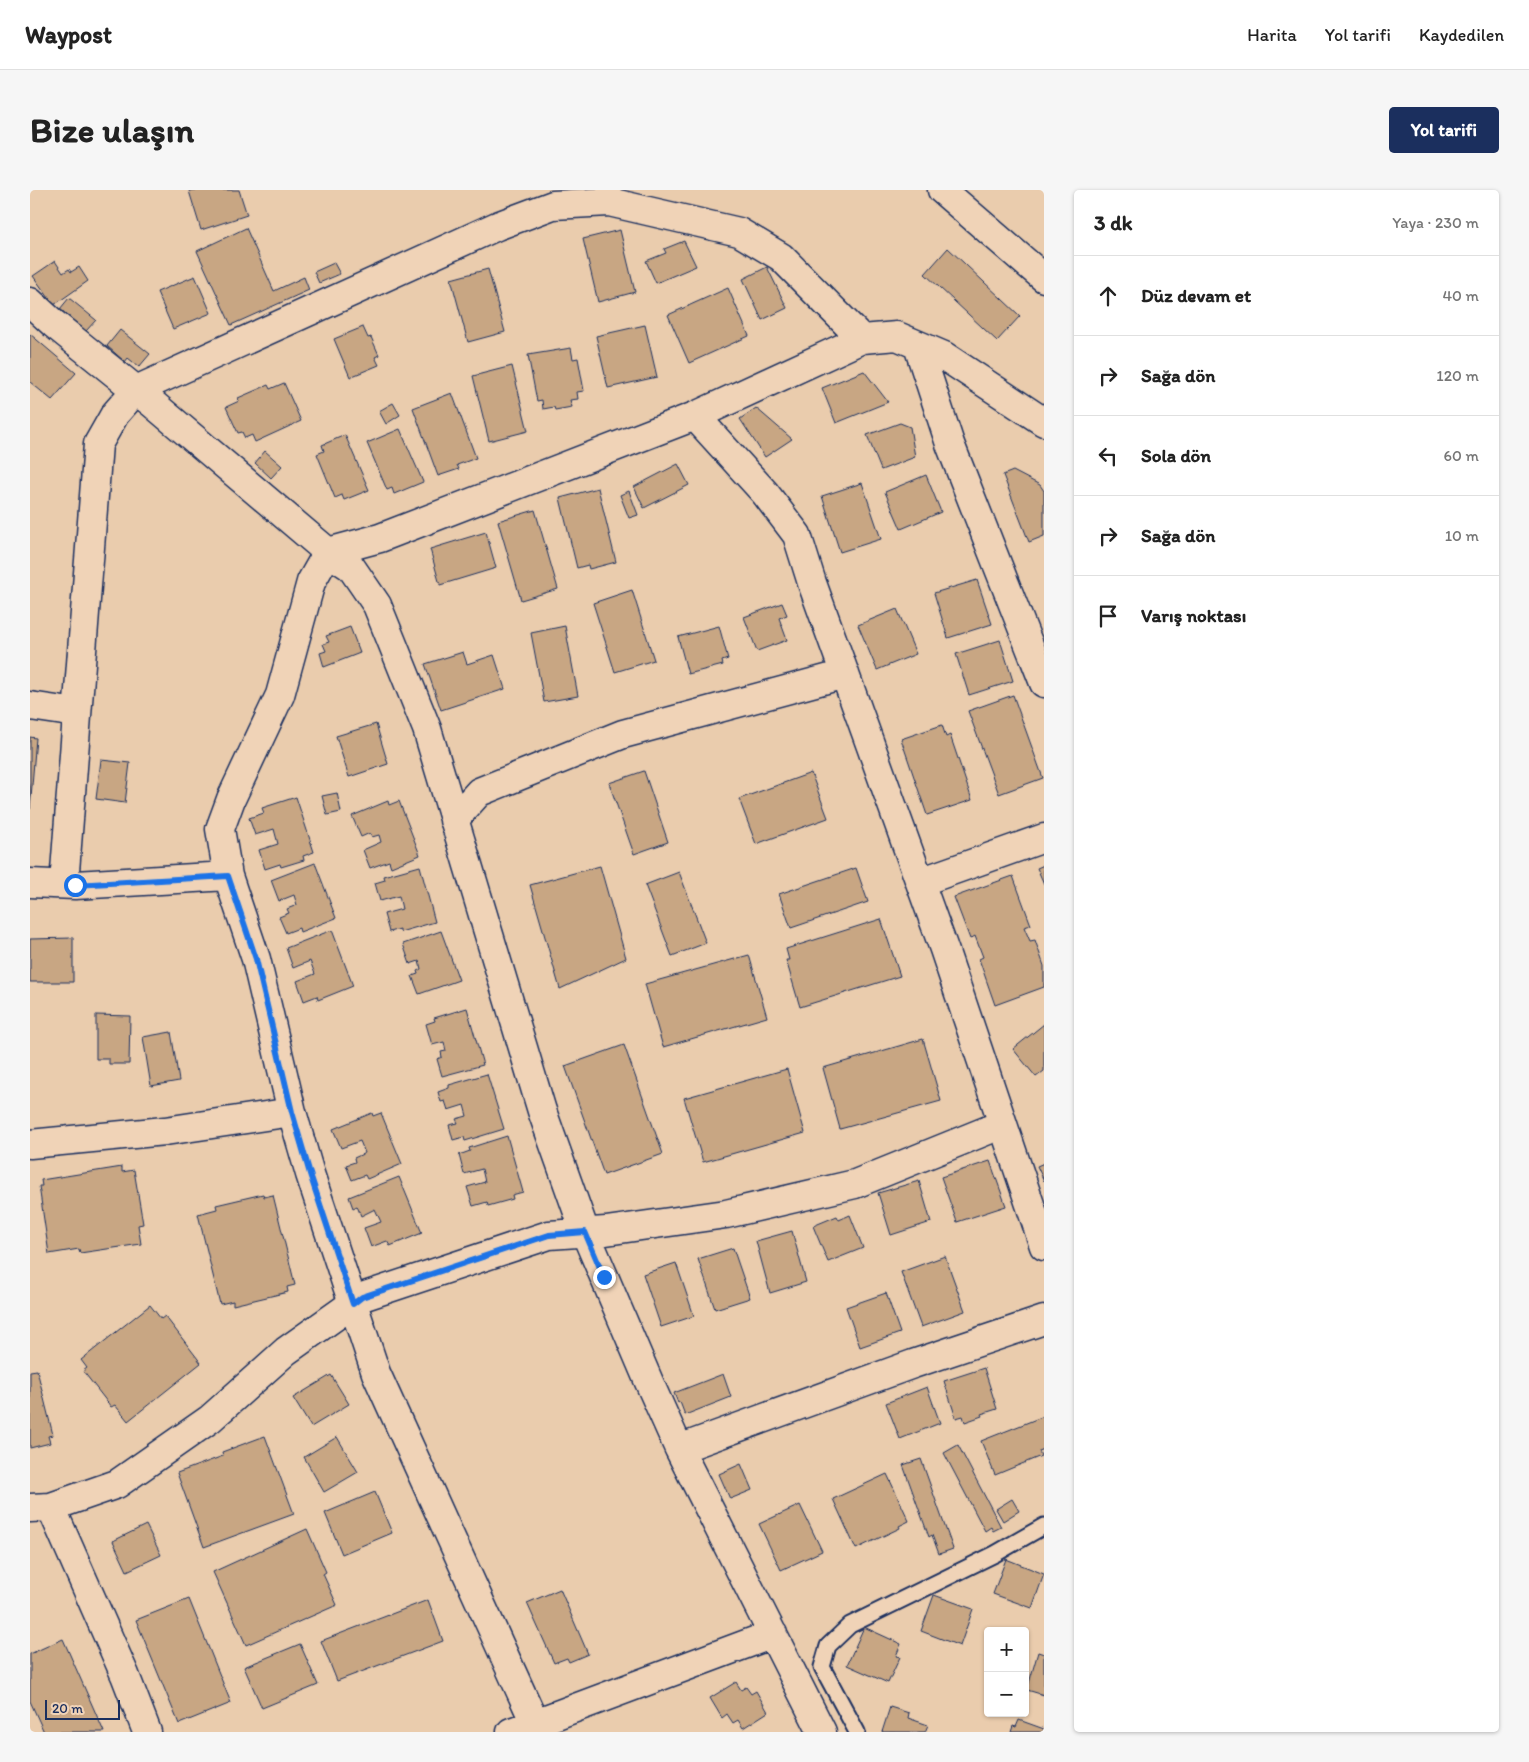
<!DOCTYPE html>
<html lang="tr">
<meta charset="utf-8">
<style>
body{margin:0;font-family:Itim,sans-serif;background:#f6f6f6;color:#222}
.controls{position:absolute;right:15px;bottom:15px;display:grid;overflow:hidden;border-radius:5px;box-shadow:0 1px 4px #0004}
.controls button{width:45px;height:45px;display:grid;place-items:center;padding:0;border:0;border-bottom:1px solid #e0e0e0;background:#fff;color:#222;font:25px sans-serif}
.scale{position:absolute;left:15px;bottom:12px;width:75px;box-sizing:border-box;padding-left:5px;border:2px solid #1b2f5e;border-top:0;font-size:14px;line-height:18px;white-space:nowrap;color:#1b2f5e;-webkit-text-stroke:4px #f0d3b7;paint-order:stroke}
.stop{position:absolute;width:15px;height:15px;margin:-11px;border:4px solid #1a73e8;border-radius:50%;background:#fff}
.stop.end{background:#1a73e8;border-color:#fff;box-shadow:0 1px 5px #0008}
.list{margin:0;padding:0;list-style:none}
h2{display:flex;justify-content:space-between;align-items:center;height:65px;margin:0;padding:0 20px;font-size:21px}
h2 small{font-size:16px;font-weight:400;color:#767676}
.list li{display:grid;grid-template-columns:32px 1fr auto;gap:15px;align-items:center;box-sizing:border-box;height:80px;padding:0 20px;border-top:1px solid #e0e0e0}
.list b{display:block;font-size:19px;white-space:nowrap}
.list em{font-size:16px;font-style:normal;color:#767676}
.icon{flex:none;width:28px;height:28px;fill:none;stroke:currentColor;stroke-width:2;stroke-linecap:round;stroke-linejoin:round}
.map{position:relative;flex:none;width:1014px;height:1542px;overflow:hidden;border-radius:5px}
header{display:flex;align-items:center;gap:30px;box-sizing:border-box;height:70px;padding:0 25px;background:#fff;border-bottom:1px solid #e0e0e0}
header strong{font-size:24px}
nav{display:flex;gap:28px;margin-inline-start:auto;font-size:18px}
.intro{display:flex;align-items:center;justify-content:space-between;box-sizing:border-box;height:120px;padding:0 30px}
h1{margin:0;font-size:35px}
.button{padding:12px 22px;border-radius:5px;background:#1b2f5e;color:#fff;font-size:18px;font-weight:700}
main{display:flex;gap:30px;padding:0 30px}
aside{flex:1;background:#fff;border-radius:5px;box-shadow:0 1px 4px #0004}
.map>svg:first-child{display:block}
</style>
<header>
<strong>Waypost</strong>
<nav><a>Harita</a><a>Yol tarifi</a><a>Kaydedilen</a></nav>
</header>
<div class="intro"><h1>Bize ulaşın</h1><a class="button">Yol tarifi</a></div>
<main>
<div class="map">
<svg width="1014" height="1542" viewBox="0 0 1014 1542">
<rect width="100%" height="100%" fill="#eaccad"/>
<filter id="ink" filterUnits="userSpaceOnUse"><feTurbulence type="fractalNoise" baseFrequency=".02" numOctaves="2"/><feDisplacementMap in="SourceGraphic" scale="10" xChannelSelector="R" yChannelSelector="G"/><feConvolveMatrix kernelMatrix="1 2 1 2 8 2 1 2 1" color-interpolation-filters="sRGB"/></filter>
<g filter="url(#ink)">
<path fill="#c8a683" stroke="#1b2f5e" d="M163 0H209L217 25 171 40 159 1Z
M216 38 244 101 274 87 279 100 201 135 167 61Z
M590 40 605 102 568 112 553 49Z
M654 51 666 76 626 93 616 71 636 63 634 59Z
M918 58 990 126 967 151 895 84Z
M25 71 33 83 39 79 41 82 49 77 58 91 24 115 3 86Z
M304 73 310 84 289 93 284 82Z
M737 77 757 118 732 130 713 89Z
M458 79 475 142 438 152 421 89Z
M165 86 181 123 143 139 127 102Z
M698 98 719 146 659 173 638 125Z
M39 108 66 130 56 141 30 119Z
M615 135 627 187 578 198 566 146Z
M333 137 338 148 341 147 349 165 345 167 349 175 320 187 304 149Z
M90 140 120 164 109 177 98 168 95 172 77 156Z
M0 144 46 183 22 210 0 192Z
M541 158 543 169 548 168 554 201 547 202 548 209 540 210 542 217 525 220 524 217 513 219 512 210 507 211 498 165Z
M482 176 498 241 459 251 443 186Z
M834 181 858 212 806 233 792 198Z
M254 193 271 231 225 252 222 245 215 248 212 242 208 243 196 217 209 211 208 208 238 195 240 199Z
M422 203 446 268 427 275 429 279 408 286 383 218Z
M363 213 370 225 356 234 349 221Z
M726 218 762 249 735 267 710 229Z
M870 233 880 237 885 267 851 280 837 245Z
M370 239 393 292 364 304 362 298 357 300 337 253Z
M315 245 339 300 314 310 312 305 305 308 287 264 294 261 292 255Z
M235 261 252 276 241 288 225 273Z
M648 274 659 295 614 318 604 297Z
M983 281 1010 295 1014 301V346L999 352 973 285Z
M896 285 911 322 871 339 855 302Z
M832 293 851 349 810 362 792 306Z
M568 298 586 372 559 379 558 375 547 378 530 308Z
M599 301 608 325 599 328 590 305Z
M505 320 528 399 491 410 468 331Z
M456 342 466 378 410 395 400 359Z
M947 390 962 434 918 448 904 403Z
M602 400 624 470 585 482 563 413Z
M752 413 757 425 749 428 757 450 727 461 714 427Z
M867 419 886 464 847 480 828 435Z
M535 436 548 506 514 512 501 443Z
M689 436 698 469 692 471 693 475 658 484 648 447Z
M320 437 330 463 294 477 290 463 296 461 293 454 299 452 296 446Z
M970 450 983 491 939 505 926 464Z
M433 462 437 474 464 465 475 499 411 520 395 474Z
M983 505 1013 588 969 604 938 521Z
M346 534 358 574 319 587 306 546Z
M912 535 916 547 920 545 942 610 897 625 871 549Z
M0 547 6 548 0 619Z
M71 570 100 573 95 613 66 609Z
M614 581 638 652 604 664 579 593Z
M781 583 798 628 726 654 709 609Z
M307 603 311 622 297 625 292 606Z
M266 607 284 662 273 666 274 670 251 677 250 674 235 679 229 660 248 654 244 639 225 645 219 628 234 623 232 618Z
M358 611 359 615 369 611 390 665 361 677 359 671 340 678 333 660 351 652 349 645 342 647 340 643 331 647 322 626Z
M285 673 306 728 270 742 269 738 256 743 249 727 259 723 257 719 267 715 264 705 249 711 241 690Z
M1014 675V694L1007 678Z
M390 676 405 732 370 742V739L359 742 354 724 372 719 369 706 350 711 345 693 355 690 354 686Z
M570 676 596 768 530 799 500 695Z
M826 678 838 712 761 738 749 704Z
M649 682 676 753 642 766 615 695Z
M983 686 1001 735 994 737 1000 751 1005 750 1014 776V797L965 815 949 769 953 767 945 746 940 749 924 707Z
M851 729 870 786 770 817 756 770H759L756 759Z
M302 740 323 796 288 810 287 806 274 811 267 791 285 784 280 771 263 778 256 758Z
M411 741 429 790 389 804 382 786 388 784 387 781 391 779 389 771 380 774 373 754Z
M43 748V792H0V749Z
M719 765 737 827 633 857 615 794Z
M437 818 453 875 412 886 407 869 412 867 411 862 416 861 414 852 402 855 396 834 405 831 404 828Z
M66 825 100 826 99 874H79V869H66Z
M1014 834V881L1006 887 983 859Z
M141 842 149 891 121 896 113 847Z
M893 849 911 911 810 939 793 878Z
M594 855 633 964 574 985 535 876Z
M757 879 775 943 673 972 654 908Z
M457 884 474 939 435 951 434 947 423 950 419 935 428 933 426 929 437 926 434 915 418 920 415 911 411 912 408 902 419 898V895Z
M342 923 343 926 351 923 372 974 337 989 335 985 322 990 316 975 325 972 324 968 335 963 330 951 311 958 303 939Z
M477 946 493 1002 482 1005 483 1009 458 1016 457 1012 443 1016 437 997 455 992 452 979 434 984 429 965 440 961 439 958Z
M960 971 976 1016 927 1032 911 987Z
M1014 973V991L1007 976Z
M92 977V982L104 980 113 1034 108 1035 111 1054 50 1063 49 1059 19 1064 9 996H12L11 990Z
M369 987 392 1043 360 1056 357 1051 341 1057 334 1038 351 1032 345 1019 331 1026 327 1016 323 1018 319 1007Z
M889 991 901 1032 861 1045 848 1003Z
M233 1004 234 1007 243 1005 265 1095 257 1097 258 1102 203 1115V1111L190 1114 168 1024 187 1019 186 1015Z
M820 1025 833 1058 798 1072 783 1036 807 1026 809 1030Z
M762 1041 776 1092 740 1103 726 1051Z
M703 1058 720 1108 685 1119 668 1069Z
M915 1066 935 1121 891 1137 871 1082Z
M646 1073 664 1126 631 1137 613 1084Z
M856 1103 870 1143 830 1157 816 1117Z
M120 1115 131 1129 135 1126 171 1173 98 1231 85 1215 81 1217 53 1181 57 1178 51 1170Z
M954 1178 967 1219 951 1224 952 1226 935 1232 933 1226 926 1228 914 1191Z
M7 1180 23 1245 18 1246 20 1253 0 1258V1181Z
M693 1184 701 1207 655 1225 650 1212 648 1213 644 1203Z
M301 1185 319 1214 281 1237 263 1208Z
M897 1197 910 1233 870 1249 856 1213Z
M1014 1226V1259L1009 1261 1011 1266 965 1285 951 1251Z
M235 1246 264 1324 174 1357 147 1283 193 1266 192 1262Z
M307 1247 328 1282 294 1302 274 1267Z
M928 1255 971 1337 963 1341 961 1337 955 1341 914 1263Z
M891 1269 923 1359 909 1364 902 1345 899 1347 873 1275Z
M711 1274 722 1300 700 1309 689 1284Z
M857 1284 879 1331 869 1336 870 1338 826 1359 803 1309Z
M345 1302 362 1343 312 1364 295 1323Z
M982 1309 989 1321 973 1331 966 1319Z
M770 1315 792 1361 751 1380 729 1334Z
M116 1335 131 1365 97 1381 83 1351Z
M277 1339 296 1382 293 1384 307 1415 216 1455 183 1382Z
M976 1369 1014 1384 1002 1418 963 1404Z
M530 1399 558 1464 539 1472 537 1468 524 1473 497 1413Z
M904 1405 943 1419 930 1456 891 1441Z
M159 1409 201 1513 149 1534 106 1430Z
M398 1410 413 1451 307 1491 291 1451Z
M834 1437 871 1454 866 1466 870 1467 858 1493 817 1475Z
M33 1449 74 1542H14L0 1511V1464Z
M270 1454 288 1495 232 1518 214 1477Z
M1008 1462 1014 1464V1505L997 1500Z
M706 1492 711 1500 716 1497 721 1504 726 1501 738 1522 713 1538 708 1530 703 1533 697 1524 692 1528 680 1508Z
M860 1517 879 1523 878 1528 898 1535 895 1542H852Z
M989 1530 1014 1539V1542H981L983 1536 986 1537Z"/>
<g fill="none" stroke-linecap="round" stroke-linejoin="round">
<defs>
<path id="service" d="M827 1542 792 1477 798 1456 820 1435 965 1364 1014 1336"/>
<path id="minor" d="M0 112 24 134 122 213 298 362 321 377 347 415 397 539 512 921 555 1042 619 1192 649 1259 792 1542
M888 156 920 254 1014 493
M665 226 735 303 767 345 782 393 914 759 1014 1056
M0 516 47 523
M424 630 449 602 593 544 815 484
M890 692 1014 648
M0 693 45 695 198 686
M34 694 68 254 85 224 106 200 467 36 523 15 579 12 709 42 751 67 832 149
M0 954 135 941 262 922
M649 1259 883 1174 1014 1130
M21 1317 95 1485 117 1542
M0 1318 21 1317 87 1294 180 1229 256 1161 332 1107 519 1045 576 1041 696 1024 825 994 973 934
M481 1542 743 1444
M509 1542 346 1183 280 984 262 922 226 769 198 686 190 639 201 609 250 505 281 392 298 362 350 348 665 226 832 149 867 146 914 166 1014 232"/>
<path id="secondary" d="M912 0 1014 88"/>
</defs>
<use href="#service" stroke="#1b2f5e" stroke-width="19"/>
<use href="#minor" stroke="#1b2f5e" stroke-width="31"/>
<use href="#secondary" stroke="#1b2f5e" stroke-width="31"/>
<use href="#service" stroke="#f0d3b7" stroke-width="15"/>
<use href="#minor" stroke="#f0d3b7" stroke-width="28"/>
<use href="#secondary" stroke="#f0d3b7" stroke-width="28"/>
</g>
</g>
<g fill="none" stroke-linecap="round" stroke-linejoin="round" filter="url(#ink)">
<path stroke="#1a73e8" stroke-width="6" d="M45 695 198 686 226 769 262 922 280 984 323 1114 332 1107 519 1045 555 1042 574 1087"/>
</g>
</svg>
<div class="controls">
<button>+</button>
<button>−</button>
</div>
<div class="scale">20 m</div>
<div class="stop" style="left:45px;top:695px"></div>
<div class="stop end" style="left:574px;top:1087px"></div>
</div>
<aside>
<h2>3 dk<small>Yaya · 230 m</small></h2>
<ul class="list">
<li><svg class="icon" aria-label="ahead" viewBox="0 0 24 24"><path d="M12 20V5M6 11l6-6 6 6"/></svg><div><b>Düz devam et</b></div><em>40 m</em></li>
<li><svg class="icon" aria-label="right" viewBox="0 0 24 24"><path d="M7 20v-9h11M14 6l5 5-5 5"/></svg><div><b>Sağa dön</b></div><em>120 m</em></li>
<li><svg class="icon" aria-label="left" viewBox="0 0 24 24"><path d="M17 20v-9H6M10 6l-5 5 5 5"/></svg><div><b>Sola dön</b></div><em>60 m</em></li>
<li><svg class="icon" aria-label="right" viewBox="0 0 24 24"><path d="M7 20v-9h11M14 6l5 5-5 5"/></svg><div><b>Sağa dön</b></div><em>10 m</em></li>
<li><svg class="icon" aria-label="arrive" viewBox="0 0 24 24"><path d="M6 21V4h12l-3 4 3 4H6"/></svg><div><b>Varış noktası</b></div></li>
</ul>
</aside>
</main>
